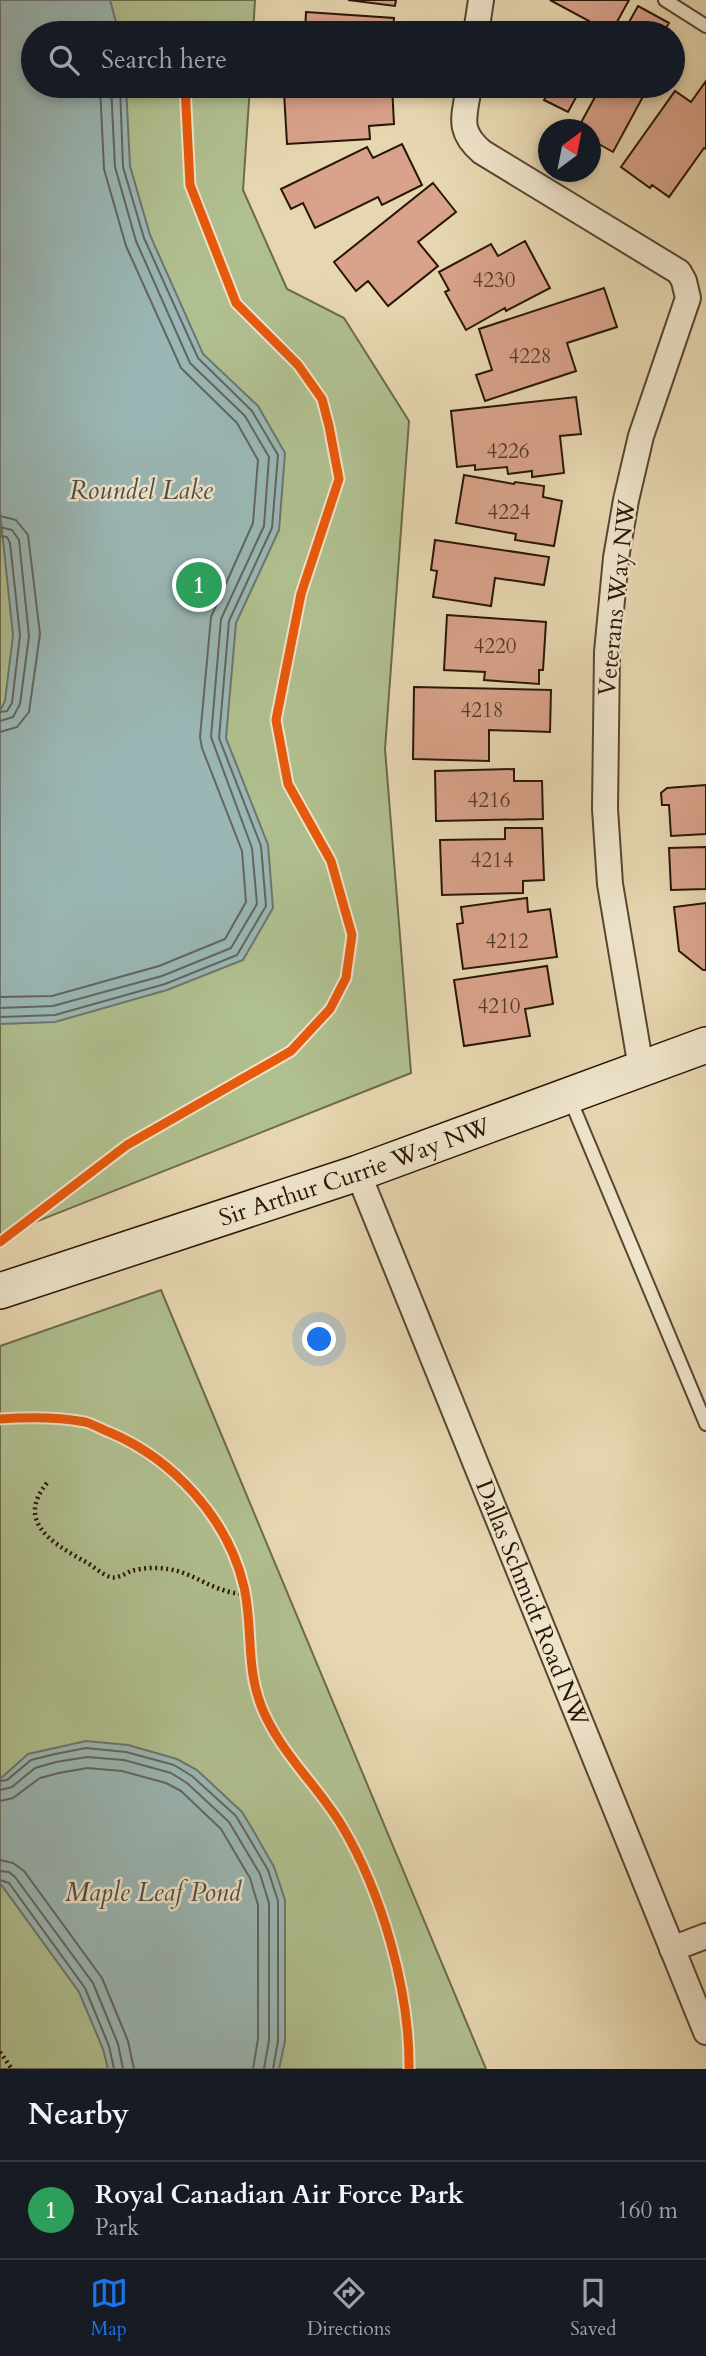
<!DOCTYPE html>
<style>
body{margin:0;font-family:Cardo,serif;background:#242831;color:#f1f3f6}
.compass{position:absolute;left:538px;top:119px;width:63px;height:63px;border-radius:50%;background:#171b24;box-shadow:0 4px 10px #0003;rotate:32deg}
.you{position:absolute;left:320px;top:1340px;width:24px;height:24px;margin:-18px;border:5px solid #fff;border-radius:50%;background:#1a73e8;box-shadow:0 0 0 10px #1a73e833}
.badge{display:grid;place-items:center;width:46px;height:46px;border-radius:50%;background:#1a73e8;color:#fff;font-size:23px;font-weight:700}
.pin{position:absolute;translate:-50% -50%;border:4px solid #fff;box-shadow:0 2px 7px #0006}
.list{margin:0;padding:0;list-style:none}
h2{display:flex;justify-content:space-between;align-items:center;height:91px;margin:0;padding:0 28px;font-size:30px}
h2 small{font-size:23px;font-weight:400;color:#9ea1a6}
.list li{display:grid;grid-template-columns:46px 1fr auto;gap:21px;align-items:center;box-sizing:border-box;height:98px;padding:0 28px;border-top:2px solid #363941}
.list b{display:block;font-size:26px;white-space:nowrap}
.list p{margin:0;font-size:23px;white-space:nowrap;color:#9ea1a6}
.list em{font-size:23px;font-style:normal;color:#9ea1a6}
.icon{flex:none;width:38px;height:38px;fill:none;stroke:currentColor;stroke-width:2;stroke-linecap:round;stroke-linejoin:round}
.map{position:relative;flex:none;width:706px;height:2069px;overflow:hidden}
.search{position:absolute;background:#171b24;box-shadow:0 4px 10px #0003;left:21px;right:21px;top:21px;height:77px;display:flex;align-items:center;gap:18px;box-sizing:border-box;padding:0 24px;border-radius:38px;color:#9ea1a6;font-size:26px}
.sheet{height:189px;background:#171b24}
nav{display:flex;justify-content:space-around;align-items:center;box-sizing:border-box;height:98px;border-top:2px solid #363941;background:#171b24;font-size:19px;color:#9ea1a6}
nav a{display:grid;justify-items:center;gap:4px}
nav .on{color:#1a73e8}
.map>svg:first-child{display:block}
</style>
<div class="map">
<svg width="706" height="2069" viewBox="0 0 706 2069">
<rect width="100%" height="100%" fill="#e7d7b0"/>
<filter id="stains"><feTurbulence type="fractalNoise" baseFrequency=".00286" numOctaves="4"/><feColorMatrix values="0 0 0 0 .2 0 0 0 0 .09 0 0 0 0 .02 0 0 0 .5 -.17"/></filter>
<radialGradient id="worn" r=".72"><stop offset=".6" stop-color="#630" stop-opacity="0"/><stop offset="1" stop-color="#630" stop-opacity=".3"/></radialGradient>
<path fill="#b0bf8f" stroke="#6c6a4b" stroke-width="2" d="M0 0H255L253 33H33V86H250L243 190 287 289 344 318 409 421 385 749 411 1073 0 1236Z
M161 1290 486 2069H0V1346Z"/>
<path fill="#9ab7b5" stroke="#6d766f" stroke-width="2" d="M0 0H110L119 33H33V86H126L130 166 150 235 203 354 258 406 285 453 279 530 236 623 226 738 268 845 273 908 243 960 167 990 55 1022 0 1024V711L5 701 13 635 0 512Z
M86 1741 128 1745 177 1759 197 1770 242 1812 253 1830 274 1867 285 1900V2041L279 2069H108L103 2049 79 1992 0 1883V1779L28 1754Z"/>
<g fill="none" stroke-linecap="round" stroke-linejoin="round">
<path stroke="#62665e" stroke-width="2" d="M0 516 16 520 28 535 40 634 29 712 17 727 0 732
M0 527 12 530 19 540 29 636 20 704 13 717 0 721
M0 536 7 537 10 543 20 635 12 703 7 711 0 712
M0 997 52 996 159 966 225 939 246 902 242 851 202 748 200 737 211 617 253 523 258 460 237 423 181 368 126 246 104 169 100 86
M0 1008 53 1006 162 976 231 948 257 904 252 848 211 737 221 619 264 526 269 457 245 416 190 363 136 241 115 167 111 86
M0 1017 55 1015 165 984 237 955 266 906 261 846 219 738 229 621 272 528 278 455 252 411 198 358 144 238 123 167 120 86
M0 1781 7 1780 31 1760 55 1754 86 1748 126 1752 174 1765 192 1776 236 1816 268 1870 278 1901V2041L273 2069
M0 1790 12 1787 35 1768 56 1762 87 1757 124 1760 171 1773 187 1783 229 1822 260 1874 269 1903V2040L264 2069
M0 1801 13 1798 40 1778 59 1773 87 1768 122 1771 166 1783 181 1791 221 1829 250 1878 258 1905V2039L253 2069
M0 1860 13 1863 24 1871 102 1978 128 2041 134 2069
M0 1871 9 1872 15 1877 93 1983 118 2044 123 2069
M0 1880 9 1883 85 1988 109 2046 114 2069"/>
</g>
<path fill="#d9a38b" stroke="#291507" stroke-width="2" d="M348 0H396L395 6Z
M550 0H629L611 33Z
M638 6 669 23 663 33H623Z
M306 12 394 18 393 29 412 30V33H305Z
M706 81V149L704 148 669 197 652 185 650 188 621 167 675 91 691 102Z
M351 86H392L394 124 369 126 370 139 287 144 284 92 351 88Z
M533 86H588L584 93 580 90 568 112 544 100 546 97 531 89Z
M601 86H632L645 93 613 152 590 139V130H577Z
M402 144 422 185 382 205 378 197 315 228 303 203 291 209 281 189 367 147 373 158Z
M433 183 456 212 418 242 438 266 388 306 368 281 356 291 334 262Z
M525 241 550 288 506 311 505 308 466 330 445 292 449 290 439 272 491 244 498 256Z
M604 288 617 327 567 343 576 371 485 401 476 375 492 370 479 329Z
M576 397 581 434 560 436 564 473 532 477V471L508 474 507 467 475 470V465L457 467 451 411Z
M464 475 514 484 515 482 544 486 543 497 562 501 554 546 515 540 516 534 456 523Z
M435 540 549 557 544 585 495 578 491 606 433 597 437 571 431 570Z
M447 615 546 622 543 670H539V684L484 680 485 672 444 670Z
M414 687 551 690 550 732 489 730V761L413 759Z
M514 769V781H542L543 819 436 821 435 771Z
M706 785V834L671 836 669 805H662L661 793 667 788Z
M505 828H542L544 880 523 881V893L442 895 440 840 505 839Z
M706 847V889L671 890 669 848Z
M527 898 528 912 550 909 557 957 463 969 457 924 463 923 461 907Z
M706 903V970H703L679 951 674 907Z
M547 966 553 1004 525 1009 530 1036 464 1046 454 980Z"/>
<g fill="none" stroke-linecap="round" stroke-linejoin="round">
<defs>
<path id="lane" d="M665 0 706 26
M570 1099 706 1424"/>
<g id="street">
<path d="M476 33 481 0"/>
<path d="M469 86C465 116 456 130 482 152L679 272 684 281 688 298 641 436 626 500 616 558 607 652 605 809 610 884 641 1068"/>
<path id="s1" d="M358 1173 706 2032"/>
<path d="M672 1949 706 1936"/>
</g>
<g id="secondary">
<path id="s2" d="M0 1291 358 1173 706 1045"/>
</g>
</defs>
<use href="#lane" stroke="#584631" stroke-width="16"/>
<use href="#street" stroke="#584631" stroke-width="28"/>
<use href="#secondary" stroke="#291507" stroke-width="38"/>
<path stroke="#291507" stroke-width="4.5" stroke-dasharray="2 3.5" stroke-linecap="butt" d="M47 1483C16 1521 51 1542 82 1560 91 1564 101 1574 110 1577 118 1579 124 1574 131 1571 141 1568 157 1567 168 1569 196 1573 213 1593 245 1594
M0 2052 12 2069"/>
<use href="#lane" stroke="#efe5cc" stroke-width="12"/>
<use href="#street" stroke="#efe5cc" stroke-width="24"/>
<use href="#secondary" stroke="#efe5cc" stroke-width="35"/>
<defs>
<path id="cycleway" d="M0 1242 127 1145 291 1051 330 1009 346 978 352 935 331 861 288 784 276 720 301 594 339 479 329 426 322 399 298 365 236 303 190 185 185 86
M0 1419C27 1417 58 1417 85 1422 93 1424 101 1429 109 1432 173 1459 228 1518 244 1587 254 1631 244 1673 266 1717 285 1757 319 1788 342 1826 382 1893 410 1991 409 2069"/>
</defs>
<use href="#cycleway" stroke="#efe5cc" stroke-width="13"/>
<use href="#cycleway" stroke="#e8590c" stroke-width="9"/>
</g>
<g text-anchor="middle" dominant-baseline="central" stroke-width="5" stroke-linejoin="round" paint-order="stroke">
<g font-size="21" fill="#553828">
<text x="494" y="280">4230</text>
<text x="530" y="356">4228</text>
<text x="508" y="451">4226</text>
<text x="509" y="512">4224</text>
<text x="495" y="646">4220</text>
<text x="482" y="710">4218</text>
<text x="489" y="800">4216</text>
<text x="492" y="860">4214</text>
<text x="507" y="941">4212</text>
<text x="499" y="1006">4210</text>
</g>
<g font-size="24" fill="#291507" stroke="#efe5cc">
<text transform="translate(617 598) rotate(-84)">Veterans Way NW</text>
<text stroke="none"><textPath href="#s2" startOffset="374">Sir Arthur Currie Way NW</textPath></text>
<text stroke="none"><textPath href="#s1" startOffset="464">Dallas Schmidt Road NW</textPath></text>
</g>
<g font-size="26" font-style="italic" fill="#514e44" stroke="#efe5cc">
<text x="141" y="490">Roundel Lake</text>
<text x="153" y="1892">Maple Leaf Pond</text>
</g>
</g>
<rect width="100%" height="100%" filter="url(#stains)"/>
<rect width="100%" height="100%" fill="url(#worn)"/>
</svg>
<svg class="compass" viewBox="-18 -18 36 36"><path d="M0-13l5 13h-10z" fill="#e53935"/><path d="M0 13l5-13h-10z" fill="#9ea1a6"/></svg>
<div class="you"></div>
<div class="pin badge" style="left:199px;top:585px;background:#2e9e5b">1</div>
<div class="search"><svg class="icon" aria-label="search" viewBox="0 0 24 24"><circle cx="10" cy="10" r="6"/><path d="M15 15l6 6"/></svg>Search here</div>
</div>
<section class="sheet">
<h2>Nearby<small></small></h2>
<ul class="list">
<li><span class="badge" style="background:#2e9e5b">1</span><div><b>Royal Canadian Air Force Park</b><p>Park</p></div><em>160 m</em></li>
</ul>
</section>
<nav>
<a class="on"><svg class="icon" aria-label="map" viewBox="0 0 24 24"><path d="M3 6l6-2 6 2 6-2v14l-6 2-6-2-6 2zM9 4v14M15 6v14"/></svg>Map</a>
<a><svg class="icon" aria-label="directions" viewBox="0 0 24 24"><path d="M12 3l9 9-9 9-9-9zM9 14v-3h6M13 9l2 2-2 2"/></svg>Directions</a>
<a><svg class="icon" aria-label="saved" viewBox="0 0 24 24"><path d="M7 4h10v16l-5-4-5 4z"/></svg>Saved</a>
</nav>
